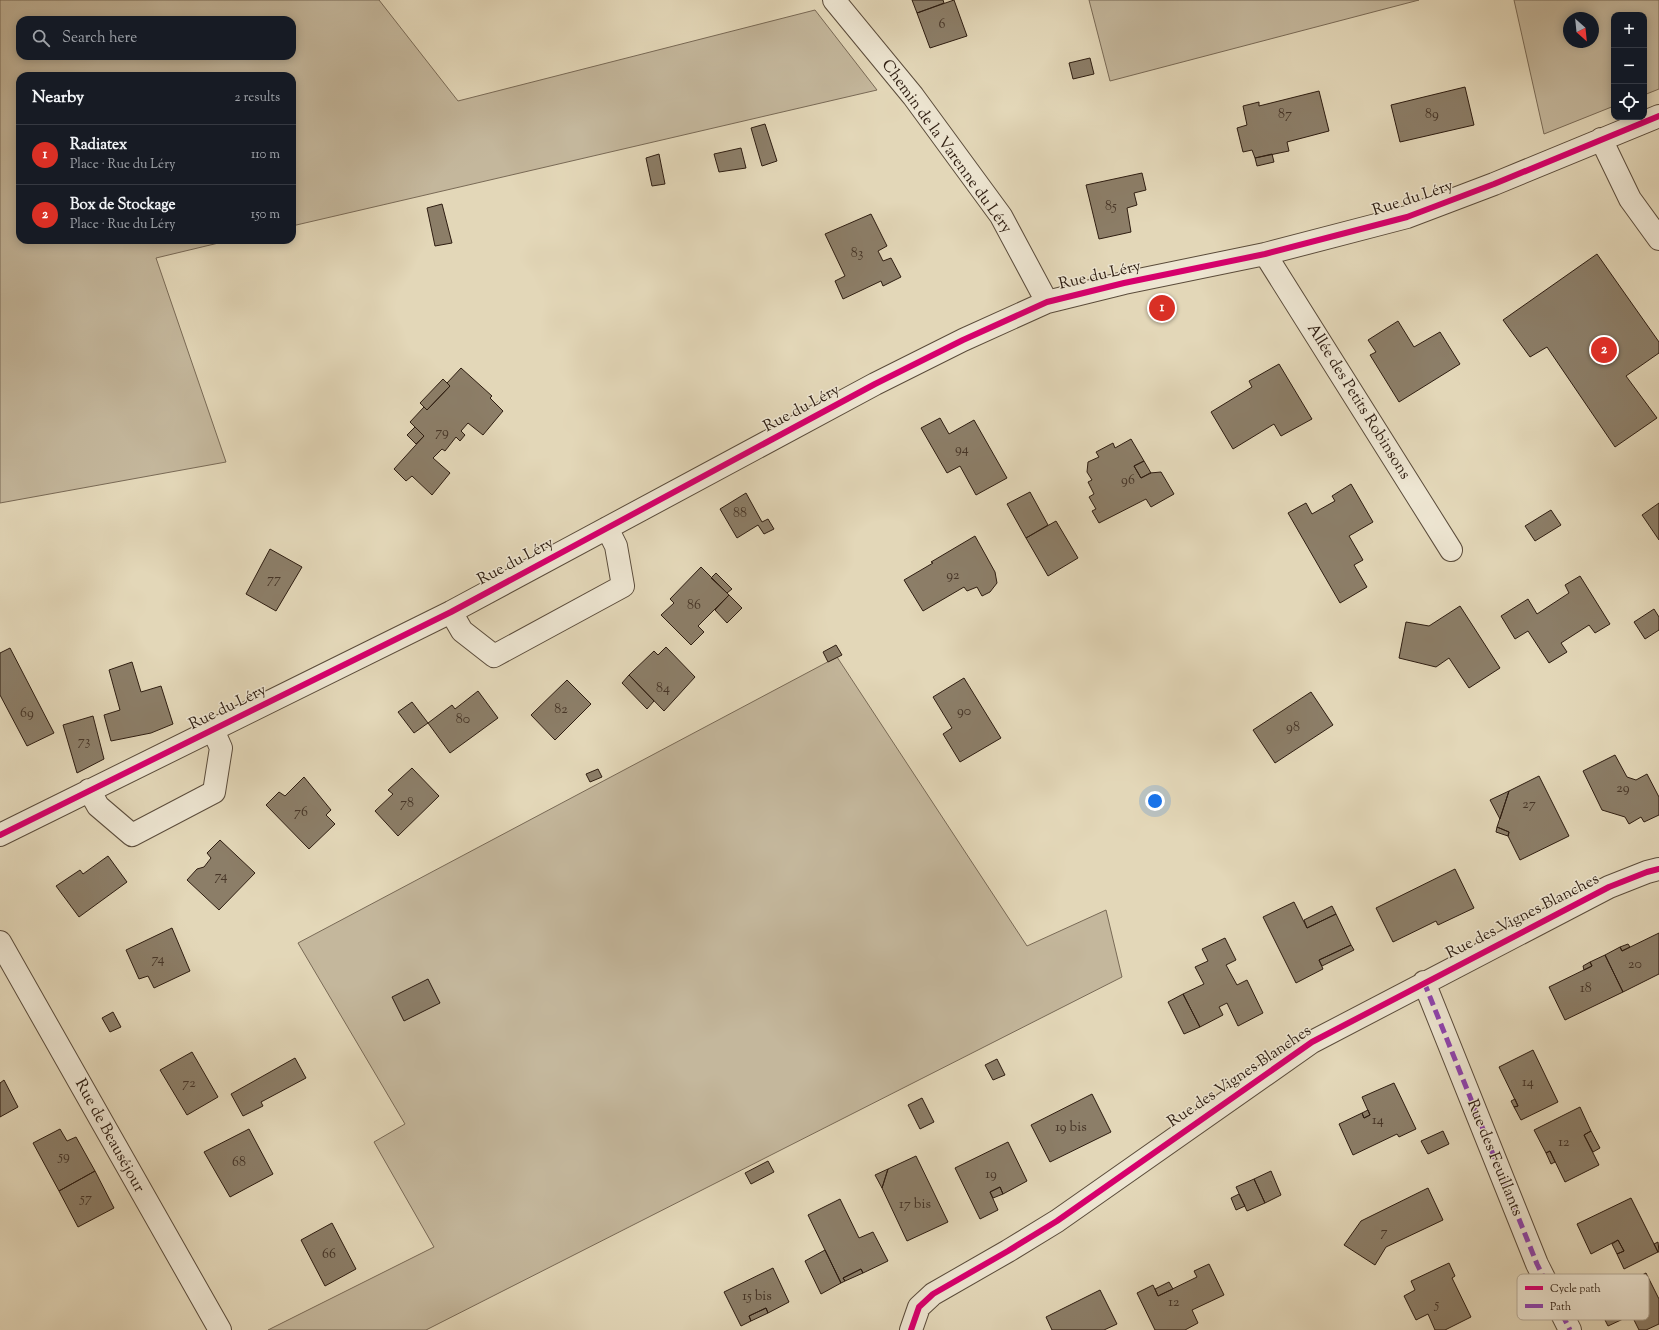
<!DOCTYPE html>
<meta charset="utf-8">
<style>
body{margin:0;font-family:"Sorts Mill Goudy",serif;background:#242831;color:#f1f3f6}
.controls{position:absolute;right:12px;top:12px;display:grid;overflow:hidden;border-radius:8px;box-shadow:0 2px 10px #0003}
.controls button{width:36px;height:36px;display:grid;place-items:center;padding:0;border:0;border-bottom:1px solid #363941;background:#171b24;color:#f1f3f6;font:20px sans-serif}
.compass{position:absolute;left:1563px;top:12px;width:36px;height:36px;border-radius:50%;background:#171b24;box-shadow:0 2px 10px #0003;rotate:153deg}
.you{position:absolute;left:1155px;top:801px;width:14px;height:14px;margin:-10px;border:3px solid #fff;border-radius:50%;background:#1a73e8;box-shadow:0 0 0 6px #1a73e833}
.badge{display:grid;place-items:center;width:26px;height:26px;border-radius:50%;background:#d93025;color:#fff;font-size:13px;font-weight:700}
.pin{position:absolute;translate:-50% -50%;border:2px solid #fff;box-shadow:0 1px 4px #0006}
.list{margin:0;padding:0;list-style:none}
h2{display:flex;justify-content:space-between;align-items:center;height:52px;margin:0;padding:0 16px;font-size:17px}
h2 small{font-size:13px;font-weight:400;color:#9ea1a6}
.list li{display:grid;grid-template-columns:26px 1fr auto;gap:12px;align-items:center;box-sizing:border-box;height:60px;padding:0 16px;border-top:1px solid #363941}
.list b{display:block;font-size:15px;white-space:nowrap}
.list p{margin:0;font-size:13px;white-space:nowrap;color:#9ea1a6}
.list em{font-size:13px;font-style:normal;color:#9ea1a6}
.icon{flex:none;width:22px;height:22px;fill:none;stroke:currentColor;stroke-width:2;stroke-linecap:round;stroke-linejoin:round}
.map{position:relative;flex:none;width:1659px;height:1330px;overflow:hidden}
.search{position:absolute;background:#171b24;box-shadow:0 2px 10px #0003;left:16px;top:16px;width:280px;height:44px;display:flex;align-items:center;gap:10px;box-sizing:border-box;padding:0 14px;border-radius:12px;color:#9ea1a6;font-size:15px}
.panel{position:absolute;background:#171b24;box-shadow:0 2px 10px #0003;left:16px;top:72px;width:280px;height:172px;border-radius:12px}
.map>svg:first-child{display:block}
</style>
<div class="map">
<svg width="1659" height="1330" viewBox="0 0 1659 1330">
<rect width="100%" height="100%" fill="#e3d7b8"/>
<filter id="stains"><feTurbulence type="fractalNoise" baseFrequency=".005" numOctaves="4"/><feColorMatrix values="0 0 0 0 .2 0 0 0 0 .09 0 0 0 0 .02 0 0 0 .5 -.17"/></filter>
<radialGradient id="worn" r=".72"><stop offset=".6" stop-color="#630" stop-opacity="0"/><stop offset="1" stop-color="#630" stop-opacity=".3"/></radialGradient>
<path fill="#c4b79c" stroke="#796a56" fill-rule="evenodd" d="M0 0H379L458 101 815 10 877 90 292 226V76H20V240H231L156 258 226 462 0 503ZM20 20H292V56H20Z
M1089 0H1419L1110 81Z
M1514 0H1659V89L1644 95V15H1614V106L1544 134ZM1569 18H1593V42H1569Z
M837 657 1027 946 1106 910 1122 977 426 1330H268L434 1247 374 1142 405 1124 298 943Z"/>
<path fill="#8c7e68" stroke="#2e1d11" d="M912 0H943L944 3 917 13Z
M954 0 967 36 930 48 917 13Z
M1090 58 1094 74 1073 79 1069 63Z
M1465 87 1474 125 1400 142 1391 105Z
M1319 91 1329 131 1287 142 1289 151 1255 158 1252 150 1243 152 1237 128 1247 125 1243 106 1259 102V106Z
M765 124 777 161 762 166 751 128Z
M741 148 746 168 719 172 714 154Z
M659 154 665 184 652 186 646 158Z
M1272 154 1274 162 1257 166 1255 158Z
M1142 173 1146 190 1134 193 1137 205 1127 208 1131 232 1099 239 1086 185Z
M442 204 452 243 435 246 427 208Z
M871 214 887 246 878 251 883 261 891 258 901 277 883 286 881 281 843 299 835 281 845 276 825 234Z
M1597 254 1659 342V353L1626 376 1657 418 1615 447 1547 347 1530 357 1503 320Z
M1166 300 1172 309 1157 317 1152 308Z
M1398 321 1414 347 1440 332 1460 364 1399 402 1370 355 1376 352 1368 340Z
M1279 364 1312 419 1281 436 1274 424 1233 449 1211 412 1252 387 1249 381Z
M461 368 492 396 490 398 503 411 483 435 468 423 461 431 465 435 460 441 456 437 445 451 442 449 433 458 450 473 432 495 412 476 406 481 394 469 424 436 410 422 424 407 427 410 450 386 447 383Z
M443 379 450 386 427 410 420 403Z
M940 418 949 434 974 420 1007 478 976 495 960 466 947 473 921 428Z
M415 427 424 436 416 444 407 435Z
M1131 439 1144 461 1134 466 1141 478 1150 473 1161 472 1174 494 1151 507 1146 499 1099 523 1092 511 1096 509 1089 497 1094 494 1088 482 1092 480 1087 472 1088 462 1099 457 1096 452 1113 443 1115 448Z
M1144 461 1151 473 1141 478 1134 466Z
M1351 484 1373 522 1349 536 1363 560 1354 565 1367 587 1340 603 1288 513 1306 503 1312 514 1335 501 1332 496Z
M1030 492 1048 525 1026 538 1007 504Z
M746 493 762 522 768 519 774 529 764 534 758 525 737 538 720 509Z
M1659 503V540L1642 515Z
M1551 510 1561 525 1535 541 1525 526Z
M1056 521 1078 558 1048 576 1026 538Z
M975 536 995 572 997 583 990 592 982 596 977 587 967 591 964 587 923 611 904 580 933 563 931 562Z
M270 549 302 567 276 611 246 594Z
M701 567 729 595 698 626 704 632 691 645 661 615 674 603 670 599Z
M716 573 732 589 727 593 711 578Z
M1580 576 1610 624 1595 633 1589 625 1561 643 1567 652 1549 663 1528 631 1515 639 1501 616 1528 599 1537 614 1569 593 1565 585Z
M729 595 742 608 727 623 715 610Z
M1460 606 1500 668 1469 688 1449 658 1436 667 1399 658 1406 622 1429 626Z
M1654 609 1659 617V630L1645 639 1634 622Z
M836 645 842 655 828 662 823 652Z
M666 647 695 677 664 711 629 675 654 651 658 655Z
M10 648 54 733 27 746 0 695V653Z
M132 662 141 692 161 686 173 724 151 733 111 741 104 715 120 710 109 670Z
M629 675 654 701 647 709 622 683Z
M964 678 1001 738 960 762 943 734 952 728 933 697Z
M567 680 591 704 555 740 531 715Z
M478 691 498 718 450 753 428 723 452 705 455 709Z
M1311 692 1333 725 1275 763 1253 730Z
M412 702 428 723 414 733 398 712Z
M93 716 104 759 77 773 63 725Z
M1615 755 1627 777 1636 780 1647 774 1659 797V815L1644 822 1641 817 1629 824 1625 817 1602 810 1583 771Z
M412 768 439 796 398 836 375 811 393 794 388 790Z
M598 769 602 777 590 782 586 774Z
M1539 776 1569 836 1520 860 1508 836 1509 832 1497 827 1509 791Z
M304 777 331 810 326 815 335 824 309 849 266 805 279 792 285 796Z
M1509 791 1500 819 1490 800Z
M1497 827 1509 832 1508 836 1496 832Z
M220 840 255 873 219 910 187 880 197 869 204 867 211 858 207 853Z
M108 856 127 882 79 917 56 886 80 870 83 874Z
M1455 869 1474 908 1438 925 1436 921 1393 942 1376 908Z
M1294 902 1307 928 1336 914 1351 945 1319 960 1323 969 1296 983 1263 917Z
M1332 906 1336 914 1307 928 1304 920Z
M172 928 190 971 154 988 148 976 139 979 126 950Z
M1659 933V974L1623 992 1605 955 1620 947 1622 951Z
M1225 938 1236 960 1226 965 1237 985 1247 980 1263 1013 1238 1026 1227 1003 1219 1007 1223 1015 1200 1027 1183 994 1204 984 1195 967 1208 961 1202 949Z
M1628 944 1630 947 1622 951 1620 947Z
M1351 945 1354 950 1322 966 1319 960Z
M1605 955 1623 992 1565 1020 1549 987 1592 966 1590 962Z
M1590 962 1592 966 1584 970 1583 966Z
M428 979 440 1003 404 1021 392 997Z
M1183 994 1200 1027 1184 1034 1168 1002Z
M113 1012 121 1027 110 1032 102 1018Z
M1533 1050 1558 1102 1521 1120 1514 1107 1518 1106 1499 1067Z
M192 1052 218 1097 187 1115 160 1070Z
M295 1058 306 1078 261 1102 263 1106 243 1116 231 1094Z
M997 1059 1005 1075 993 1080 985 1065Z
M4 1080 18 1107 0 1117V1083Z
M1394 1083 1416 1129 1399 1137 1397 1134 1353 1155 1339 1124 1362 1113 1364 1118 1370 1115 1362 1097Z
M1092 1094 1111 1132 1050 1162 1031 1125Z
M922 1098 934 1122 920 1129 908 1105Z
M1515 1099 1518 1106 1514 1107 1511 1101Z
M1580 1107 1591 1131 1584 1135 1599 1165 1565 1182 1550 1151 1546 1153 1534 1130Z
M1368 1110 1370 1115 1364 1118 1362 1113Z
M60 1129 67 1141 76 1137 95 1171 59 1191 33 1143Z
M249 1129 273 1174 230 1197 204 1152Z
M1443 1131 1449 1144 1428 1154 1421 1141Z
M1591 1131 1600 1148 1593 1152 1584 1135Z
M1008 1142 1027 1181 1003 1194 1000 1187 990 1192 998 1210 980 1219 955 1168Z
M1550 1151 1555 1162 1551 1164 1546 1153Z
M916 1156 948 1222 907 1241 882 1188 888 1169Z
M768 1161 774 1172 751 1184 745 1173Z
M888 1169 882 1188 875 1175Z
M95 1171 114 1208 78 1227 59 1191Z
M1271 1171 1281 1195 1265 1203 1254 1179Z
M1254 1179 1265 1203 1247 1211 1236 1187Z
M1000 1187 1003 1194 993 1198 990 1192Z
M1428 1188 1443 1220 1386 1247 1375 1265 1344 1245 1361 1221Z
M1239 1194 1245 1206 1236 1210 1231 1198Z
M1631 1198 1658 1252 1624 1269 1617 1254 1624 1251 1618 1240 1591 1254 1577 1224Z
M840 1199 859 1238 873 1232 888 1261 863 1273 861 1269 843 1278 845 1281 841 1283 808 1215Z
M332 1223 356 1269 325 1286 301 1240Z
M1618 1240 1624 1251 1617 1254 1612 1244Z
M1658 1242 1659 1252H1658L1654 1244Z
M825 1250 841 1283 821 1294 805 1261Z
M1449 1263 1455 1276 1452 1278 1471 1317 1445 1330H1435L1428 1314 1416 1320 1404 1296 1415 1290 1411 1281Z
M1209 1264 1224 1295 1192 1310 1198 1323 1185 1330H1155L1137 1293 1153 1285 1158 1296 1197 1277 1194 1271Z
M773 1268 789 1302 768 1313 766 1308 749 1316 751 1321 741 1326 724 1292Z
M861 1269 863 1273 845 1281 843 1278Z
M1646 1273 1659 1299V1324L1646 1330H1639L1634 1320 1638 1318 1636 1313 1608 1326 1594 1298Z
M1169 1282 1173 1289 1158 1296 1155 1289Z
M1100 1290 1117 1324 1104 1330H1052L1046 1317Z
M766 1308 768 1313 751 1321 749 1316Z"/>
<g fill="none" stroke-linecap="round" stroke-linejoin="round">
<defs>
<path id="minor" d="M834 0 913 96 1001 216 1047 302
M1601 139 1630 199 1659 239
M1265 254 1451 550
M451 612 462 631 494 656 623 586 616 546 607 528
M89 790 98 806 132 835 214 792 221 748 213 730
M0 835 451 612 875 384 963 340 1047 302 1124 283 1265 254 1407 217 1494 184 1659 116
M0 942 220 1330
M1424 982 1537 1264 1570 1330
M911 1330 919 1307 933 1294 1008 1251 1057 1221 1312 1042 1609 887 1647 872 1659 869"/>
</defs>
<use href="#minor" stroke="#5b4c3b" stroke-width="24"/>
<use href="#minor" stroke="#ede5d1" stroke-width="22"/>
<path stroke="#8e44ad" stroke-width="5" stroke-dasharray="10 5" stroke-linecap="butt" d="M1424 982 1537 1264 1570 1330"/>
<defs>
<path id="cycleway" d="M0 835 451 612 875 384 963 340 1047 302 1124 283 1265 254 1407 217 1494 184 1659 116
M911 1330 919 1307 933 1294 1008 1251 1057 1221 1312 1042 1609 887 1647 872 1659 869"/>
</defs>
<use href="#cycleway" stroke="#ede5d1" stroke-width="8"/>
<use href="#cycleway" stroke="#d6006c" stroke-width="6"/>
</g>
<g text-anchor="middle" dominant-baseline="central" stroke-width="3" stroke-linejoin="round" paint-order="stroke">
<g font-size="14" fill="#463527">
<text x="942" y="25">6</text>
<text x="1285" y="115">87</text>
<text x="1432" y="115">89</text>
<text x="1111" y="207">85</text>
<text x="857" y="254">83</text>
<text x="442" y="433">79</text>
<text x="962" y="450">94</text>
<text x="1128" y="481">96</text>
<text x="740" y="514">88</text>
<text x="953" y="576">92</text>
<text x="274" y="580">77</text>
<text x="694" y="606">86</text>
<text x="663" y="689">84</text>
<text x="561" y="710">82</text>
<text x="964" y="712">90</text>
<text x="27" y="714">69</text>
<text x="463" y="720">80</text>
<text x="1293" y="728">98</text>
<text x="84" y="742">73</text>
<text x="1623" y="789">29</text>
<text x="407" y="804">78</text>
<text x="1529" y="805">27</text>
<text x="301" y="813">76</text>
<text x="221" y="877">74</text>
<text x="158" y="960">74</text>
<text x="1635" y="965">20</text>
<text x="1586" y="989">18</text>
<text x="1528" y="1083">14</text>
<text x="189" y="1084">72</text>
<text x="1378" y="1121">14</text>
<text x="1071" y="1128">19 bis</text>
<text x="1564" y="1143">12</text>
<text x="64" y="1157">59</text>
<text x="239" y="1163">68</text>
<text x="991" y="1175">19</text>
<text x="86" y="1199">57</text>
<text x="915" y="1205">17 bis</text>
<text x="1384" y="1233">7</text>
<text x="329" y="1255">66</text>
<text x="757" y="1297">15 bis</text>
<text x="1174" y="1303">12</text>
<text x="1437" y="1305">5</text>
</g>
<g font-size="16" fill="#2e1d11" stroke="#ede5d1">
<text transform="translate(946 147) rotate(54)">Chemin de la Varenne du Léry</text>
<text transform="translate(1413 199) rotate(-18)">Rue du Léry</text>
<text transform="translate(1100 276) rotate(-13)">Rue du Léry</text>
<text transform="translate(1358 402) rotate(58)">Allée des Petits Robinsons</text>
<text transform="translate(802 409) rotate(-28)">Rue du Léry</text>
<text transform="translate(516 562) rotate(-28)">Rue du Léry</text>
<text transform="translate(228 708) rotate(-26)">Rue du Léry</text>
<text transform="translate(1523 917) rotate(-27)">Rue des Vignes Blanches</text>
<text transform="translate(1240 1077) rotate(-34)">Rue des Vignes Blanches</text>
<text transform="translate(109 1136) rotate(61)">Rue de Beauséjour</text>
<text transform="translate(1494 1158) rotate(68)">Rue des Feuillants</text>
</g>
</g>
<rect x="1517" y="1274" width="132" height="46" rx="6" fill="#ede5d1" stroke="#b4a997" stroke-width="1"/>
<rect x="1525" y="1286" width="18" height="4" fill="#d6006c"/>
<rect x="1525" y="1304" width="18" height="4" fill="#8e44ad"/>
<g font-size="11" fill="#2e1d11">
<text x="1550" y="1292">Cycle path</text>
<text x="1550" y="1310">Path</text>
</g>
<rect width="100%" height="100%" filter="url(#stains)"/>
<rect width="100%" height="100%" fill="url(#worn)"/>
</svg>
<div class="controls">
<button>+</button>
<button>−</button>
<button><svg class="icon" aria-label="locate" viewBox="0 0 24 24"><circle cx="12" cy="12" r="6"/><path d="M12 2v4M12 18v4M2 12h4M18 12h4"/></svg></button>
</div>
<svg class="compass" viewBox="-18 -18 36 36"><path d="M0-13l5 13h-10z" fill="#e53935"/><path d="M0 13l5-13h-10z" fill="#9ea1a6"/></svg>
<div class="you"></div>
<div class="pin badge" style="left:1162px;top:308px">1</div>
<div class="pin badge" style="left:1604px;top:350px">2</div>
<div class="search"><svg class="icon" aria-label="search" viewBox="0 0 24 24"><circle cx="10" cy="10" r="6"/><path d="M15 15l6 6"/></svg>Search here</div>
<section class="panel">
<h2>Nearby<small>2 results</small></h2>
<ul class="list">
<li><span class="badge">1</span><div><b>Radiatex</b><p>Place · Rue du Léry</p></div><em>110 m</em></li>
<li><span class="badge">2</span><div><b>Box de Stockage</b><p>Place · Rue du Léry</p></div><em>150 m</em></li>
</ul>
</section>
</div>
